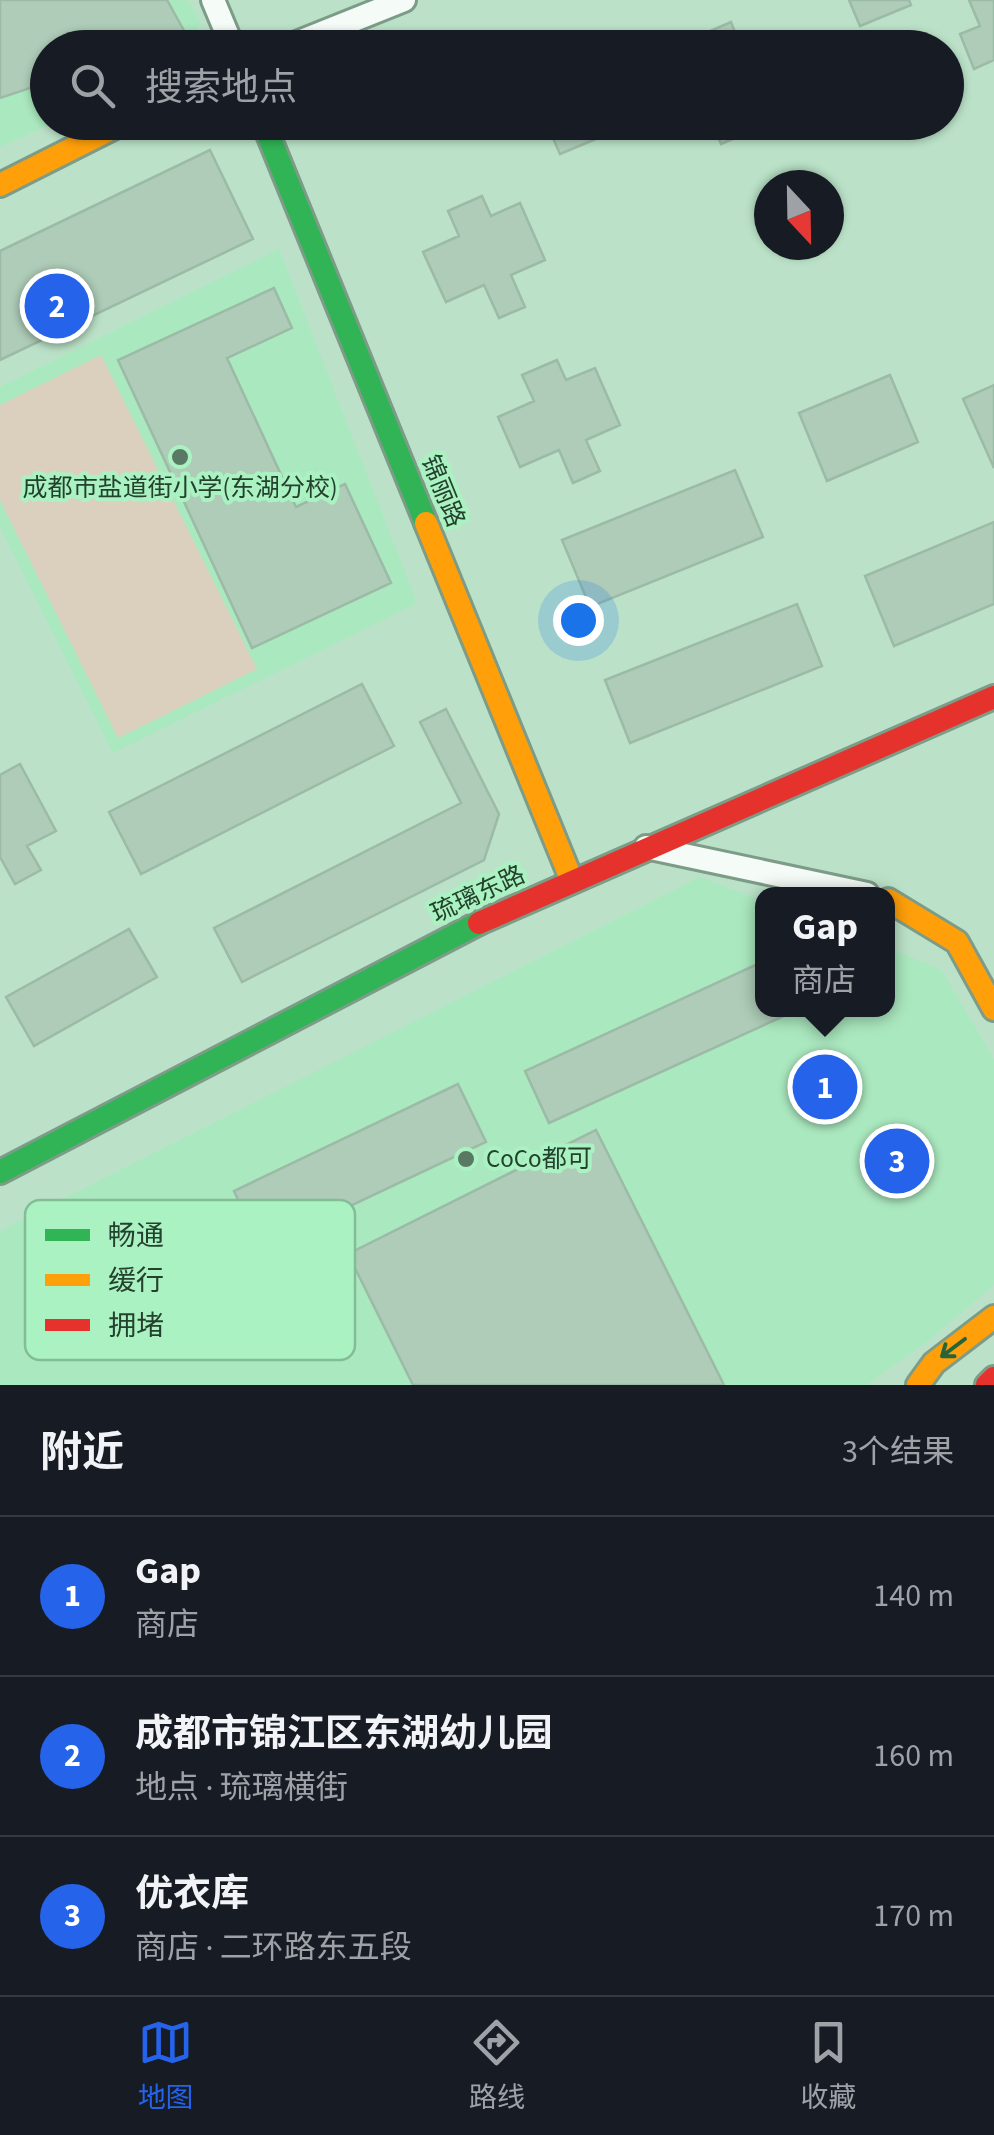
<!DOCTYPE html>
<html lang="zh">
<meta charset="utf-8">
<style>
body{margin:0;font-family:"Source Sans 3","Noto Sans SC",sans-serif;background:#242831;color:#f1f3f6}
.compass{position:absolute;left:754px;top:170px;width:90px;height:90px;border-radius:50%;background:#171b24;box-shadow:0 2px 8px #0004;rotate:158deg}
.you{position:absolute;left:578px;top:620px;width:35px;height:35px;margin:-25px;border:8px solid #fff;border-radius:50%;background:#1a73e8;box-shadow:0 0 0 15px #1a73e833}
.badge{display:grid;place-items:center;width:65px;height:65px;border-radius:50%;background:#2563eb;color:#fff;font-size:32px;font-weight:700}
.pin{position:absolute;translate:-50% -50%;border:5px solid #fff;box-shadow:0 2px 10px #0006}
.popup{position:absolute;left:755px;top:887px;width:140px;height:130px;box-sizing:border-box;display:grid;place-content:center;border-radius:20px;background:#171b24;filter:drop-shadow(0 2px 8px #0005);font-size:32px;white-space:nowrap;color:#9ea1a6}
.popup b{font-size:38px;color:#f1f3f6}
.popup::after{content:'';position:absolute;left:50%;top:100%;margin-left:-20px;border:20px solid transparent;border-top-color:#171b24}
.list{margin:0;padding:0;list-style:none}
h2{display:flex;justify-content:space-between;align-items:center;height:130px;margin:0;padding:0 40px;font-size:42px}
h2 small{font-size:32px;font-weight:400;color:#9ea1a6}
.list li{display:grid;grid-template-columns:65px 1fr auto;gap:30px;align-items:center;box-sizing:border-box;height:160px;padding:0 40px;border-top:2px solid #363941}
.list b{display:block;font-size:38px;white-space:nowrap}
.list p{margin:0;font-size:32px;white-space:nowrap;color:#9ea1a6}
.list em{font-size:32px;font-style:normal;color:#9ea1a6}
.icon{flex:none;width:55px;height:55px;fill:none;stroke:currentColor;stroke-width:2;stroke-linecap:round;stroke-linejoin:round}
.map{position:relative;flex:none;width:994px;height:1385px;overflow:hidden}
.search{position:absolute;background:#171b24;box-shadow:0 2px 8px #0004;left:30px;right:30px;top:30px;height:110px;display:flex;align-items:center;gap:25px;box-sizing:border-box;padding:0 35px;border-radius:55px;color:#9ea1a6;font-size:38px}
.sheet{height:610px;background:#171b24}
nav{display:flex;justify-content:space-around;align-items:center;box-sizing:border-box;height:140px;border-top:2px solid #363941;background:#171b24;font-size:28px;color:#9ea1a6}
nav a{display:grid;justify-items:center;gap:5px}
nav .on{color:#2563eb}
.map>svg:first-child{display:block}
</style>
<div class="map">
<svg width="994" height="1385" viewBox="0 0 994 1385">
<rect width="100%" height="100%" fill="#bbe2c8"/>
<path fill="#aae8bf" d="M0 0H188L201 23 185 47 48 48V122L53 123 0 147Z
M279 249 417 603 113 753 0 527V387Z
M700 877 762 901V1010H888V948L941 969 994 1059V1285L929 1340 867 1385H0V1231Z"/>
<path fill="#dbd0be" d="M101 355 257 669 118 738 0 500V405Z"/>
<path fill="#aeccb8" stroke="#9cbba6" stroke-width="2.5" d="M0 0H167L187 36 153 48H48V82L0 98Z
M849 0H909L911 5 860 26Z
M969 0H994V60L974 69 960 34 980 26Z
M731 22 741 48H673V47Z
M570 32 576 48H535Z
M546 122H606L610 133 560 154Z
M712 122H771L721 144Z
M210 150 253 239 0 360V251Z
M482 196 491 216 520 203 545 260 511 275 525 307 499 318 484 285 446 302 423 252 459 236 448 211Z
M274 288 292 328 227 358 296 507 345 484 391 583 252 648 118 360Z
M557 360 566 380 595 368 620 425 586 440 600 471 573 483 559 450 520 467 498 417 534 401 522 375Z
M890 375 918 442 827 481 799 413Z
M994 385V468L963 399Z
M735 470 763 537 590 607 562 540Z
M994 522V604L894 646 865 576Z
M797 604 822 666 630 743 605 680Z
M362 684 394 746 141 874 109 812Z
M446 709 499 814 484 860 242 982 214 928 461 803 420 722Z
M20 764 56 831 27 846 41 870 15 884 0 857V775Z
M129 929 157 977 34 1046 6 997Z
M762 962V1010H797L549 1123 525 1071Z
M458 1084 486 1142 261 1248 234 1191Z
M596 1130 724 1385H413L348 1254Z"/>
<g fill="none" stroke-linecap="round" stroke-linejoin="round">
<defs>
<path id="street" d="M213 0 233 48
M284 48 404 0
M646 847 867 894"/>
<path id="fast" d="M263 122 426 523
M0 1172 479 923"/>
<path id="slow" d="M0 185 125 122
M426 523 572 881
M888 900 957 942 994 1009
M918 1385 934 1363 994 1317"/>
<path id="jam" d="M479 923 994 697
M987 1385 994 1378"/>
</defs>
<use href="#street" stroke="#7d9c88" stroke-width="28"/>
<use href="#fast" stroke="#7d9c88" stroke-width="28"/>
<use href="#slow" stroke="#7d9c88" stroke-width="28"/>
<use href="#jam" stroke="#7d9c88" stroke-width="28"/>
<use href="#street" stroke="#f5fbf7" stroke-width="22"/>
<use href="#fast" stroke="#30b455" stroke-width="22"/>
<use href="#slow" stroke="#ff9f0a" stroke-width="22"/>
<use href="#jam" stroke="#e5322d" stroke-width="22"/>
</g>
<defs><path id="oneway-shaft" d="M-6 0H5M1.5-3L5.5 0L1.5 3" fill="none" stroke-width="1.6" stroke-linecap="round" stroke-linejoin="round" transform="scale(2.5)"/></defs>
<use stroke="#28643a" href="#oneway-shaft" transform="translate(953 1348) rotate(143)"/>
<g fill="#597964" stroke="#abf2c2" stroke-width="4">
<circle cx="180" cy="457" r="10"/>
<circle cx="466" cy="1159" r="10"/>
</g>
<g text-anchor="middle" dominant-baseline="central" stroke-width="8" stroke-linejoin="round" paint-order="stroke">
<g font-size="25" fill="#24412e" stroke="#abf2c2">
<text x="180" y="488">成都市盐道街小学(东湖分校)</text>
<text x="486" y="1159" text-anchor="start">CoCo都可</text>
</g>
<g font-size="25" fill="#24412e" stroke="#abf2c2">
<text transform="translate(443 491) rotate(68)">锦丽路</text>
<text transform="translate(478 894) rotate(-25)">琉璃东路</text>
</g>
</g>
<rect x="25" y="1200" width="330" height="160" rx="15" fill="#abf2c2" stroke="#82bd96" stroke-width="2.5"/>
<rect x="45" y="1229" width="45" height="12" fill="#30b455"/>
<rect x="45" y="1274" width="45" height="12" fill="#ff9f0a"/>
<rect x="45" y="1319" width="45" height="12" fill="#e5322d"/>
<g font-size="28" fill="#24412e">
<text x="108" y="1245">畅通</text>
<text x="108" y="1290">缓行</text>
<text x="108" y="1335">拥堵</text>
</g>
</svg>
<svg class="compass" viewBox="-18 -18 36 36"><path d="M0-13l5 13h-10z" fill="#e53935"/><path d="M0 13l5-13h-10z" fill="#9ea1a6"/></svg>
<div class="you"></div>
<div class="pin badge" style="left:825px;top:1087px">1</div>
<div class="popup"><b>Gap</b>商店</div>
<div class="pin badge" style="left:57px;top:306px">2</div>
<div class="pin badge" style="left:897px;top:1161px">3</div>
<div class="search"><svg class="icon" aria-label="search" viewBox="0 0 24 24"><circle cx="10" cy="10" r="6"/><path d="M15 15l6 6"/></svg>搜索地点</div>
</div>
<section class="sheet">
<h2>附近<small>3个结果</small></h2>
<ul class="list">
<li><span class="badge">1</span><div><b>Gap</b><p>商店</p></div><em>140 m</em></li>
<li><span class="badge">2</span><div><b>成都市锦江区东湖幼儿园</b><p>地点 · 琉璃横街</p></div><em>160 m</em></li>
<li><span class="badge">3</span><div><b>优衣库</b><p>商店 · 二环路东五段</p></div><em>170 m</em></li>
</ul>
</section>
<nav>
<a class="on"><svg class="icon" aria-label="map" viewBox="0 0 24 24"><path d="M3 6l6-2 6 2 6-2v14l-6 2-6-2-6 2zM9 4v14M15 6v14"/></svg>地图</a>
<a><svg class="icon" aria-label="directions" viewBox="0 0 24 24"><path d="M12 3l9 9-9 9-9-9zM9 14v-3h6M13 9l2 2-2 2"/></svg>路线</a>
<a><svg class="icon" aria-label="saved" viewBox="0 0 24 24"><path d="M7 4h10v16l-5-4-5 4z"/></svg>收藏</a>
</nav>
